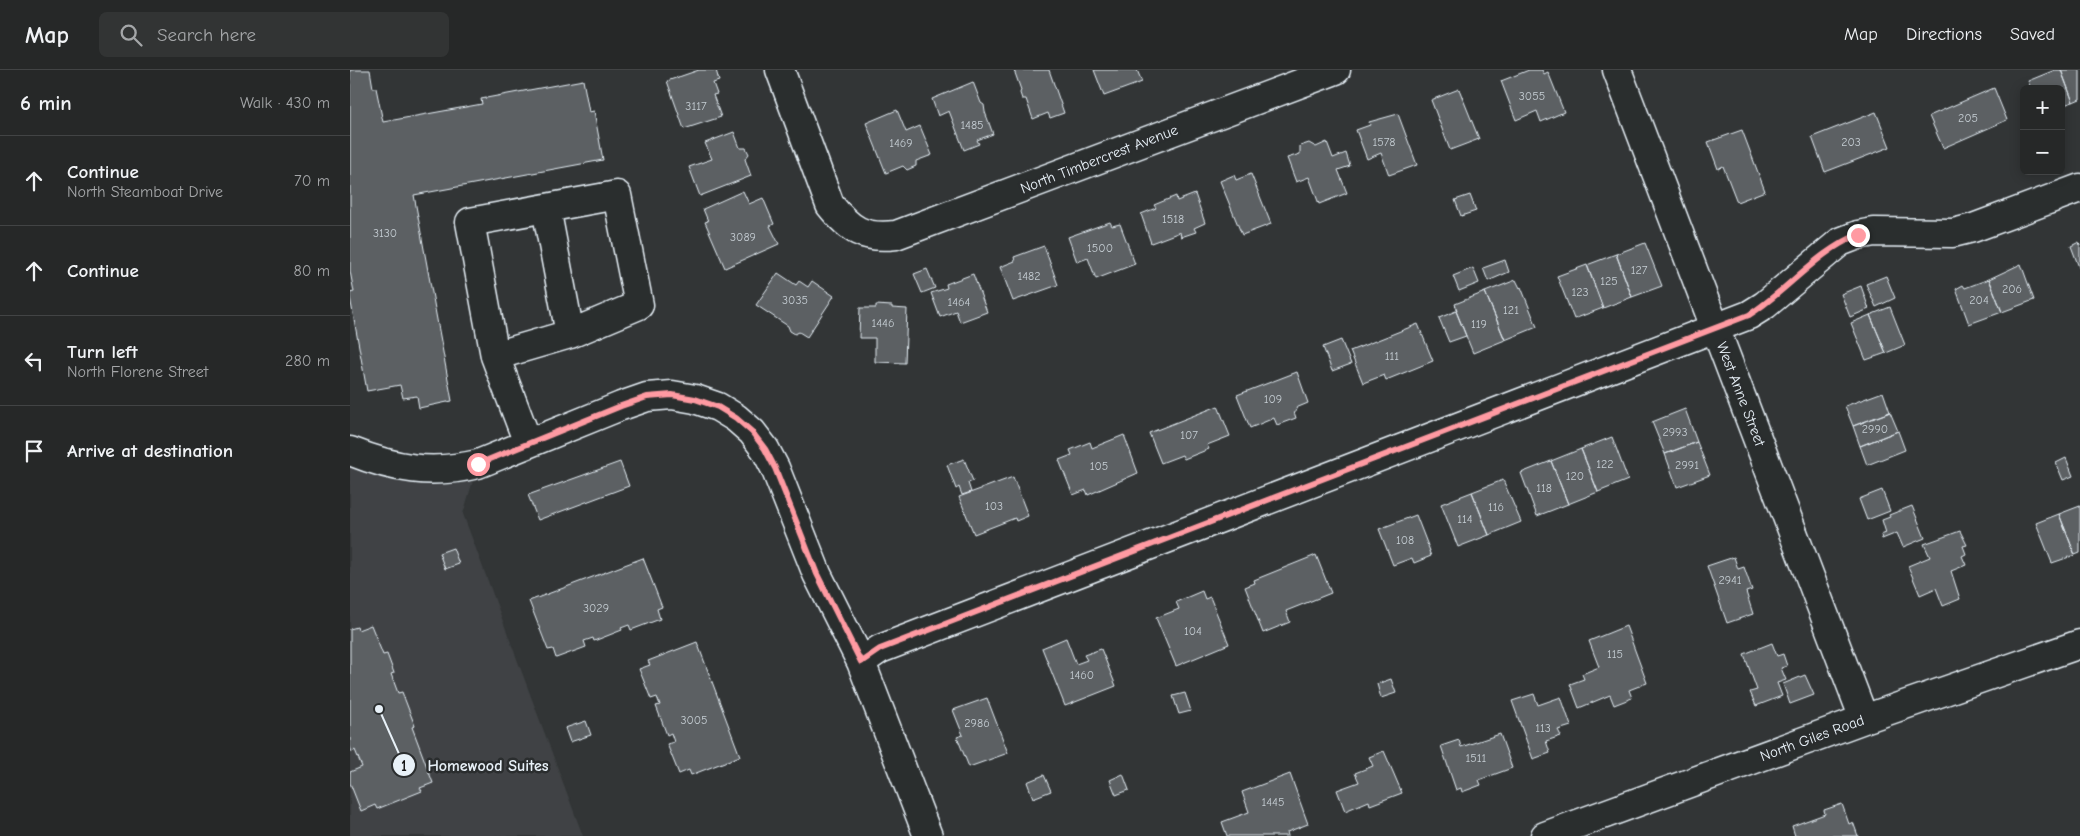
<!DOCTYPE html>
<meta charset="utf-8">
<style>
body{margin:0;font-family:"Comic Neue",sans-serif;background:#323434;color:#f1f3f6}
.controls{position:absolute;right:15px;top:15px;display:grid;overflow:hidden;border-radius:8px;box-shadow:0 2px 12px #0003}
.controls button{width:45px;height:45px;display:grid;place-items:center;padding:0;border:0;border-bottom:1px solid #424445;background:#262828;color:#f1f3f6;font:25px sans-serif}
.stop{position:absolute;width:15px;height:15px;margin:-11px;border:4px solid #ff9aa2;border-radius:50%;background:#fff}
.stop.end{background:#ff9aa2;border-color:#fff;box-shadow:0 1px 5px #0008}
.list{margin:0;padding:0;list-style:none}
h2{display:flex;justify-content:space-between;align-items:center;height:65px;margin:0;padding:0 20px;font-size:21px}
h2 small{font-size:16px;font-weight:400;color:#a4a6a8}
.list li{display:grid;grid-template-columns:32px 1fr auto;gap:15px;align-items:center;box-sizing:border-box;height:90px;padding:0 20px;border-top:1px solid #424445}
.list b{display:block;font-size:19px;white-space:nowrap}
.list p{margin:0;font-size:16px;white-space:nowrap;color:#a4a6a8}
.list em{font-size:16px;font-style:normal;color:#a4a6a8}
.icon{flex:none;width:28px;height:28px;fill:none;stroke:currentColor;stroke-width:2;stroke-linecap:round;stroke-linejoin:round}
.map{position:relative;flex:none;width:1730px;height:766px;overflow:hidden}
header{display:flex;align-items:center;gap:30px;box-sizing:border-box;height:70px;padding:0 25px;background:#262828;border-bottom:1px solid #424445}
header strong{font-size:24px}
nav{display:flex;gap:28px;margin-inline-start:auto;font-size:18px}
.search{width:350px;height:45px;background:#323434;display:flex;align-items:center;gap:12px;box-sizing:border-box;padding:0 18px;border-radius:8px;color:#a4a6a8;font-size:19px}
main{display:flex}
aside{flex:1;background:#262828}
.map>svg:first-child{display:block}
</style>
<header>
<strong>Map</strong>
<div class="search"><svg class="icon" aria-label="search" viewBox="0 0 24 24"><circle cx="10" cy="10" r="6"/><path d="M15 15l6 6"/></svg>Search here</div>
<nav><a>Map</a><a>Directions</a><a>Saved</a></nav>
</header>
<main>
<aside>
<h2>6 min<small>Walk · 430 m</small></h2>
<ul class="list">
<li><svg class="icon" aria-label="ahead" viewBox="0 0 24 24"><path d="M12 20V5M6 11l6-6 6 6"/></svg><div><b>Continue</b><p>North Steamboat Drive</p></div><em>70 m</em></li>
<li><svg class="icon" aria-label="ahead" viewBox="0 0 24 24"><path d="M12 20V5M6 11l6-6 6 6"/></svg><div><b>Continue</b></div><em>80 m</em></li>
<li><svg class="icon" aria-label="left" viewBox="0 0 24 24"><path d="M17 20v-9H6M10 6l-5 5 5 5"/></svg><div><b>Turn left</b><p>North Florene Street</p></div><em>280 m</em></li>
<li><svg class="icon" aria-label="arrive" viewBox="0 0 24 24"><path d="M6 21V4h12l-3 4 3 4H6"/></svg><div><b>Arrive at destination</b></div></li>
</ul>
</aside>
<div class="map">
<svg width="1730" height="766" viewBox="0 0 1730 766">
<rect width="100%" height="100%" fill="#323536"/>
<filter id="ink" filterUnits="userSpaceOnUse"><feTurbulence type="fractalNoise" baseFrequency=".02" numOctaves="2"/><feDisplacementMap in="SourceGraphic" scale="10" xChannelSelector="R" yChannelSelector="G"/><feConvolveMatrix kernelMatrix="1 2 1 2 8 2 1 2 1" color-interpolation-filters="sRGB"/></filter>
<g filter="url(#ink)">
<path fill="#3f4244" d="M0 381 128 394 113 444 233 766H0Z"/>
<path fill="#5c6063" stroke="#e8f1f8" d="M0 0H20L23 18H26L33 52 132 34 131 29 233 10 239 42 244 41 253 90 64 125 102 331 69 338 67 326 53 328 50 315 17 321 0 227V223L4 222 0 201Z
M349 0H366L369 11 363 13 367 24 363 25 371 47 334 59 317 11Z
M664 0H699L714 43 700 48 698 43 683 49 676 29H672L670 23 671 20Z
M744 0H787L792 12 754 26Z
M1179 0H1192L1194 4 1198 2 1214 42 1191 52 1187 41 1166 50 1151 11Z
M1705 0H1711L1723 32 1711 36V19H1681L1678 11Z
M1711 0H1730V29L1723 32Z
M623 12 631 33 634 35 635 42 643 64 627 70 629 74 614 80 599 41 588 46 582 29Z
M1644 18 1657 50 1593 78 1579 46Z
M1109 19 1129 69 1100 80 1081 30Z
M547 40 556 62 570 56 582 85 566 91V96L557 100 553 96 536 103 516 53Z
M1526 42 1540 77 1475 102 1462 67Z
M1048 44 1067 95 1039 105 1031 83 1017 89 1006 60 1020 55 1019 52Z
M1392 60 1415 121 1387 132 1373 96 1368 99 1358 72Z
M384 62 390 78H396L399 84 395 89 401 106 350 126 339 97 362 89 355 73Z
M977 72 983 88 996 83 1000 96 988 100 997 123 969 134 959 107 946 112 937 88 950 84V76L959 73 966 77Z
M901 104 921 154 892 165 870 111 884 105 886 110Z
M393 121 399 134 413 128 424 154 420 156 429 174 375 198 355 152 358 151 353 139Z
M845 124 855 153 844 158 846 162 831 167 830 162 801 173 791 144 806 138 804 135 826 126 827 131Z
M1120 125 1126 141 1111 146 1105 130Z
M760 152 762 156 770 154 785 194 746 209 738 188 727 192 718 167Z
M1729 172 1730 175V200L1721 176Z
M1295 173 1312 216 1282 227 1266 184Z
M694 176 708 215 663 231 650 197 665 191 664 187Z
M1266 184 1282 227 1253 238 1237 195Z
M1155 190 1159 202 1138 211 1133 198Z
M1671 194 1684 230 1652 242 1639 209Z
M1237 195 1253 238 1224 249 1207 206Z
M1123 198 1129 213 1109 221 1103 206Z
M577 199 585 218 572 223 564 204Z
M428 203 446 215 449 211 458 217 462 211 484 226 457 267 449 262 445 264 440 261 438 256 406 235Z
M623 204 637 242 610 252 606 241 590 247 581 223 597 218 596 214Z
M1536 206 1545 228 1526 237 1516 214Z
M1639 209 1652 242 1619 254 1606 219 1613 215 1615 218Z
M1166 210 1170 218 1171 217 1187 257 1155 270 1135 222Z
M1511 216 1519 239 1500 247 1491 224Z
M1135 222 1155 270 1123 283 1106 241 1107 240 1105 234Z
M526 235 542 236V238L557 239 555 293 525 292V268H509L510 238H526Z
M1540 237 1555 275 1536 283 1520 245Z
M1106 241 1116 266 1099 272 1089 248Z
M1520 245 1536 283 1516 290 1501 253Z
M1068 254 1083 291 1036 310 1034 305 1013 313 1000 281Z
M991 270 1001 294 982 301 973 277Z
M947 302 958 333 946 338 947 340 944 342 946 348 927 355 924 348 900 358 887 325Z
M1533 322 1540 342 1503 356 1495 336Z
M868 336 880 366 857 375 859 379 834 389 832 385 811 393 799 363Z
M1335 339 1347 372 1315 384 1302 352Z
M1540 342 1548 361 1510 376 1503 356Z
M1548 361 1555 380 1517 395 1510 376Z
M774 365 788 403 738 425 736 420 723 425 709 390 722 385 720 380 740 372 742 378Z
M1262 367 1278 410 1248 422 1231 379Z
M1347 372 1360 405 1327 417 1315 384Z
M1231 379 1248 422 1218 434 1201 391Z
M1716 388 1723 406 1713 410 1706 393Z
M614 389 623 411 618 413 621 422 612 425 609 417 606 419 597 395Z
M1201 391 1218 434 1187 446 1171 403Z
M270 392 279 416 188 450 178 425Z
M663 407 678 446 666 451 665 448 624 464 609 427Z
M1153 410 1171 452 1139 465 1122 422Z
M1532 420 1540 441 1517 450 1509 429Z
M1122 422 1139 465 1108 477 1091 434Z
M1562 436 1575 468 1553 477 1547 463 1532 469 1531 465 1536 463 1532 450 1540 447 1539 445Z
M1730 436V483L1725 485 1709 444Z
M1709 444 1725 485 1702 493 1686 453Z
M1066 445 1080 481H1079L1081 486 1064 493 1062 488 1043 495 1029 459Z
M1610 461 1617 475 1613 476 1616 484 1612 486 1616 495 1601 501 1610 529 1593 536 1586 518 1570 525 1558 496 1580 487 1574 474Z
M103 478 109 494 95 499 89 483Z
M966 485 981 523 936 541 940 552 913 563 895 517 905 513 904 510Z
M1384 487 1388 499 1394 497 1402 520 1396 522 1403 544 1377 553 1357 496Z
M293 488 312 537 307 539 310 549 281 560 279 555 271 558 272 560 244 571 243 568 234 571 236 577 206 588 203 579 198 580 179 531Z
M852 521 855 529 860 527 879 574 826 596 806 548 829 539 826 532Z
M21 555 33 585 37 584 44 603 41 604 48 623 52 622 65 656 62 657 83 713 70 718 72 721 27 739 25 735 11 741 0 713V702L12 697 5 680 2 682 0 677V559L7 557 8 560Z
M1276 556 1297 613 1279 620 1282 628 1264 635 1260 625 1229 638 1220 614 1234 609 1232 604 1249 597 1239 571Z
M716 568 726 594 737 590 734 585 751 579 766 616 715 636 692 578Z
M347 572 390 686 341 705 339 700 329 704 317 674 324 672 321 663 317 665 306 636 310 635 307 627 301 629 289 599 300 595 298 591Z
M1422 573 1427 586 1433 584 1437 596 1431 598 1436 610 1427 613 1432 626 1406 636 1400 622 1407 620 1394 584Z
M1455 605 1464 625 1440 634 1433 614Z
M1041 609 1046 623 1031 628 1027 614Z
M835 623 841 641 829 644 823 626Z
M1184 624 1188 635 1211 627 1221 656 1208 660 1211 666 1196 671 1200 683 1183 689 1162 631Z
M637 628 658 683 619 697 607 667 613 665 603 640Z
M236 651 241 665 220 672 215 658Z
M1150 664 1162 698 1129 710 1131 715 1112 722 1111 718 1106 720 1091 676 1109 670 1111 677Z
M1034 681 1052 723 1020 735 1019 731 995 741 987 720 1009 712 1005 703 1023 696 1019 687Z
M773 704 779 720 766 725 760 710Z
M940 704 958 754 937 762 938 766H877L872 752 899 742 892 722Z
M694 705 701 721 683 728 677 712Z
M1492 734 1499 754 1503 752 1508 766H1445L1442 756 1475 744 1474 740Z"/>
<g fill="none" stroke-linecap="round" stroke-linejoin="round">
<defs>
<path id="minor" d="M430 0 480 135C500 160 513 169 546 165L986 0
M1267 0 1514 649
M196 138 220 264
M145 286 220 264 289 235 267 125 120 152 145 286 178 373
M0 381C45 399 81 405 128 394L271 336 297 327 322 325 345 329 368 337 386 348 402 362 415 379 425 398 467 504 511 592 578 766
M511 592 530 579 1399 245 1415 235 1490 172 1508 165 1524 162 1603 163 1623 158 1730 118
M1195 766 1514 649 1730 574"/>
</defs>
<use href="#minor" stroke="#e8f1f8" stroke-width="31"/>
<use href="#minor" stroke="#2a2d2e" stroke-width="28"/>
</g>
</g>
<g fill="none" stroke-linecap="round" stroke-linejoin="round" filter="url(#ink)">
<path stroke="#ff9aa2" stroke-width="6" d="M128 394 271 336 297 327 322 325 345 329 368 337 386 348 402 362 415 379 425 398 467 504 511 592 530 579 1399 245C1437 221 1466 182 1508 165"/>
</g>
<g text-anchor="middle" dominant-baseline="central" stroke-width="5" stroke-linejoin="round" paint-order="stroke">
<g font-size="12" fill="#c5cdd3">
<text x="1182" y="26">3055</text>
<text x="346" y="36">3117</text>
<text x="1618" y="48">205</text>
<text x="622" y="55">1485</text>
<text x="1034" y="72">1578</text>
<text x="1501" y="72">203</text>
<text x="551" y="73">1469</text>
<text x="823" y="149">1518</text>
<text x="35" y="163">3130</text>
<text x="393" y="167">3089</text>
<text x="750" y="178">1500</text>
<text x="1289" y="200">127</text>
<text x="679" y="206">1482</text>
<text x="1259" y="211">125</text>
<text x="1662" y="219">206</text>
<text x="1230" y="222">123</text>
<text x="445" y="230">3035</text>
<text x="1629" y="230">204</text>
<text x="609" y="232">1464</text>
<text x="1161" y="240">121</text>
<text x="533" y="253">1446</text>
<text x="1129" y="254">119</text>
<text x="1042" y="286">111</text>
<text x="923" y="329">109</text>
<text x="1525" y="359">2990</text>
<text x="1325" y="362">2993</text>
<text x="839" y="365">107</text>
<text x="1255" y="394">122</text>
<text x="1337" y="395">2991</text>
<text x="749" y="396">105</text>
<text x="1225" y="406">120</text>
<text x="1194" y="418">118</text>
<text x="644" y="436">103</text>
<text x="1146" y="437">116</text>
<text x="1115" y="449">114</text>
<text x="1055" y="470">108</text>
<text x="1380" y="510">2941</text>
<text x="246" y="538">3029</text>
<text x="843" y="561">104</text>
<text x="1265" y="584">115</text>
<text x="732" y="605">1460</text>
<text x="344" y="650">3005</text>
<text x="627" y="653">2986</text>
<text x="1193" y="658">113</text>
<text x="1126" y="688">1511</text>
<text x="923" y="732">1445</text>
</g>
<g font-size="15" fill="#e8f1f8" stroke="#2a2d2e">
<text transform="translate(749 89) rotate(-21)">North Timbercrest Avenue</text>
<text transform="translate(1391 324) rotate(69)">West Anne Street</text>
<text transform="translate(1462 668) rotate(-20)">North Giles Road</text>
</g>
</g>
<path fill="none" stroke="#e8f1f8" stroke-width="2" d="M29 639L54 695"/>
<g fill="#e8f1f8" stroke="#2a2d2e" stroke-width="2">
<circle cx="29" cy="639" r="5"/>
<circle cx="54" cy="695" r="12"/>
</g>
<g font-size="15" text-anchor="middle" font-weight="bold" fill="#111">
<text x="54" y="701">1</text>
</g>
<g font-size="16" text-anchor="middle" font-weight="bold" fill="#e8f1f8" stroke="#2a2d2e" stroke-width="5" stroke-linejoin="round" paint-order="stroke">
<text x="138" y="701">Homewood Suites</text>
</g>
</svg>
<div class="controls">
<button>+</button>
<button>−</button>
</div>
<div class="stop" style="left:128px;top:394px"></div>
<div class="stop end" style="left:1508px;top:165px"></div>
</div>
</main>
